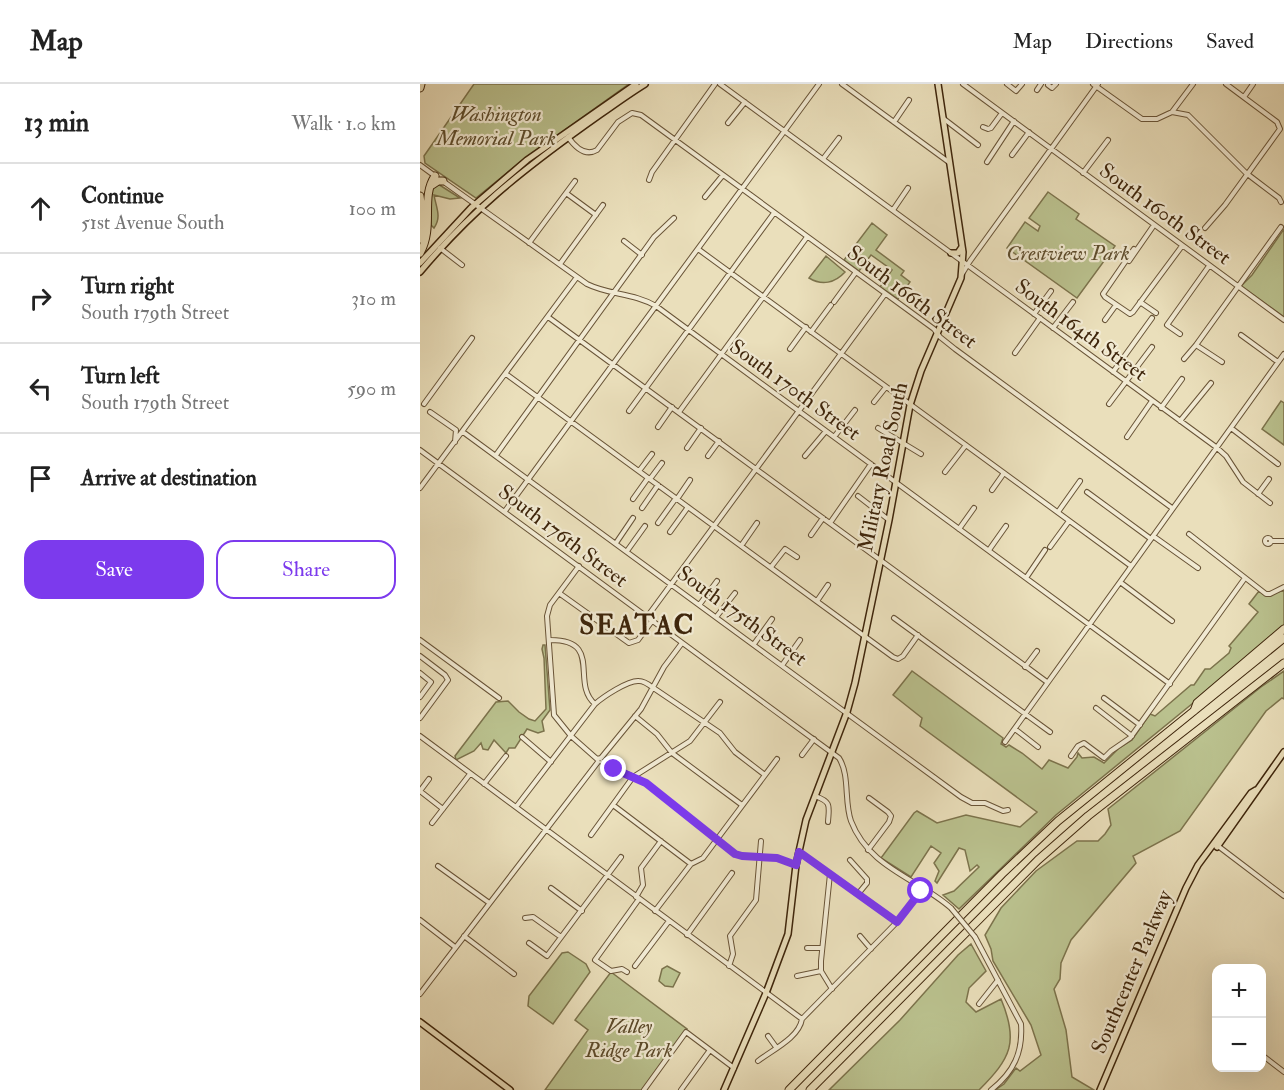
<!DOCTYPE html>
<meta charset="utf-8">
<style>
body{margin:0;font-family:"IM FELL Double Pica",serif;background:#f6f6f6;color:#222}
.controls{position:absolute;right:18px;bottom:18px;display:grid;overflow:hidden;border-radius:12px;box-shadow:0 6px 24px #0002}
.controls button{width:54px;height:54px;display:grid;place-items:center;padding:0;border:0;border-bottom:2px solid #e0e0e0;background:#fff;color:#222;font:30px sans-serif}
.stop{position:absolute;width:18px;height:18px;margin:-14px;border:4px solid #7c3aed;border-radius:50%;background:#fff}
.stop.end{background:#7c3aed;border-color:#fff;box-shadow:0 2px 6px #0008}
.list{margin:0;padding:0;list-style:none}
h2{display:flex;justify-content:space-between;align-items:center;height:78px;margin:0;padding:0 24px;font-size:26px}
h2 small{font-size:20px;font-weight:400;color:#767676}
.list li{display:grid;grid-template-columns:39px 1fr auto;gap:18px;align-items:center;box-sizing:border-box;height:90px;padding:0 24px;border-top:2px solid #e0e0e0}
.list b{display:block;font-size:22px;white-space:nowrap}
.list p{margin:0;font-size:20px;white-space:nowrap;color:#767676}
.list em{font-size:20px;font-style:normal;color:#767676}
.actions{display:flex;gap:12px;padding:18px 24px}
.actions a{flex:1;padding:14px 0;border:2px solid #7c3aed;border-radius:18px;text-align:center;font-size:21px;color:#7c3aed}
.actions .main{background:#7c3aed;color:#fff}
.icon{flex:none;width:33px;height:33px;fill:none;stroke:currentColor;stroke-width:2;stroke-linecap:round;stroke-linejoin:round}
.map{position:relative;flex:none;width:864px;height:1006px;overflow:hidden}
header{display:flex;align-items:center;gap:36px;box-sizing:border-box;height:84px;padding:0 30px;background:#fff;border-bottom:2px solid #e0e0e0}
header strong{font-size:28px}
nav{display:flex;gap:33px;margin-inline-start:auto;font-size:21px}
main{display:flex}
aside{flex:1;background:#fff}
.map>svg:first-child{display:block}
</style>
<header>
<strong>Map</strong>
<nav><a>Map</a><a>Directions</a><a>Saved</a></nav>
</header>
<main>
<aside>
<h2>13 min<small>Walk · 1.0 km</small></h2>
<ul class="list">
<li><svg class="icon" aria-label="ahead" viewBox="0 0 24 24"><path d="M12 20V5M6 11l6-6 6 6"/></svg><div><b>Continue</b><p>51st Avenue South</p></div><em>100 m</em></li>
<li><svg class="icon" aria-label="right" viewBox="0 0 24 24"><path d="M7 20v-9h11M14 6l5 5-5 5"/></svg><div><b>Turn right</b><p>South 179th Street</p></div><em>310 m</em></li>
<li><svg class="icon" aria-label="left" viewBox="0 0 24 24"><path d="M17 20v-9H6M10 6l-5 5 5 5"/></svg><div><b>Turn left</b><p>South 179th Street</p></div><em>590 m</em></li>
<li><svg class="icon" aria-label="arrive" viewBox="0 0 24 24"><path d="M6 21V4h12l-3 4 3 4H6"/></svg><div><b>Arrive at destination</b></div></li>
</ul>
<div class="actions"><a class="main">Save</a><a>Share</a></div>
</aside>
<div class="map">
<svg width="864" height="1006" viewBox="0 0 864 1006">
<rect width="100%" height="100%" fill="#eadfbb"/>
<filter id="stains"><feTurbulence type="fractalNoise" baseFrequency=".00333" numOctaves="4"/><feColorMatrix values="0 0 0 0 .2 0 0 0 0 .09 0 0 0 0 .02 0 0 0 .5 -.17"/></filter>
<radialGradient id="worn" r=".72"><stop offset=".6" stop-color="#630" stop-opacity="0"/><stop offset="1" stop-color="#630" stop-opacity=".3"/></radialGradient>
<path fill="#bac18e" stroke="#7c734c" stroke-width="1.5" d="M54 0H209L104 75 56 114 5 79 4 72Z
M18 100 40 114 30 115 14 111C16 123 22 133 14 144L11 141 10 113 14 101Z
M628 108 659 130 656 135 695 162 657 214 587 164 605 138 618 147 620 142 609 134Z
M452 139 467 151 456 166 484 187 481 191 490 198 478 215 460 203 472 186 451 171 439 187 424 176Z
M864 145V233L821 202 832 191Z
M406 172 425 188C415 199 402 202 389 194Z
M861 317 864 319V361L842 345Z
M864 506V542L778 615 636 731 539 825 523 811 534 807 559 783 557 781 550 787 545 766 539 764 517 799 515 797 519 787 514 779 521 769 511 762 491 793 461 774 494 729 497 727 517 739 546 731 600 743 617 728 500 642 502 634 473 611 492 587 583 654 581 660 586 663 589 661 602 669 622 685 629 676 648 684 657 673 658 669 662 674 674 673 684 679 699 664 712 656 730 630 735 632 771 601H774L785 585H790L809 569 811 564 809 562 838 528 829 520 839 507 847 512Z
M123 561H125L130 626 122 637 124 647 118 649 107 645 95 664H89L86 669 74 656 68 666 63 665 61 659 54 667 36 676 35 672 76 618 88 617 99 628 109 635 115 637 126 625 124 574 122 565Z
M864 587V615L862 614 846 627 760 747 713 772 716 779 651 856 641 879 640 895 634 905 646 946 652 993 674 1006H575L584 1000 596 984 600 987 621 971 611 941 573 877 571 865 565 851 581 824 616 787 657 757H678L685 750 691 741 688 725 841 603Z
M551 860 566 887 549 904 546 918 556 928 581 915C599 958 591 974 559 1006H409L480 936 538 871Z
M148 868 166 880 170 888 133 940 108 922 109 912 142 869Z
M247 882 260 889 253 903 245 902 239 897 242 885Z
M191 888 267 945 222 1006H125L168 946 155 936Z"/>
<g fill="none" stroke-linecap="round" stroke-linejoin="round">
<defs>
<path id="minor" d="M300 0 796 363 806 372 823 398 850 419
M422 0 530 79
M543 0 864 236
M587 0 596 7 602 0
M673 0 722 35H737L752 28 768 31 826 89 859 114 861 118
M628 1 632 4 636 0
M617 6 621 0
M824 13 833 0
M752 28 773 0
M524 35 558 61
M474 38 489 16
M308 39 325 18
M563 43 568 45 571 44 582 29
M148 53C155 63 165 73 177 66L198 38 212 29 221 31 514 245 520 253 535 265 752 424
M592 71 609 48
M403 75 419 54
M567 78 594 37
M0 81 15 92
M663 89 688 56
M229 96 232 88 295 0
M24 98 167 200C189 211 214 209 236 222L750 600
M146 109 176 131
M285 113 303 91
M473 126 488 104
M785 144 805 121 860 45 857 38 806 0
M204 157 222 171
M109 159 155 97
M20 164 42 181
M278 165 711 482
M714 165 683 210 685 213 710 230 713 228 762 162
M709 177 734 141
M140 180 183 121
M542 190 550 177 678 0
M414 218 436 188
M720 218 736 229
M614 230 631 207
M128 233 627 598
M685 236 696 221
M633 244 653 218
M391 248 411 221
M760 250 747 241 789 182
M821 251 858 278
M776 261 802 278
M370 265 386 243
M595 269 620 234
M764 275 776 261 861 143
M693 288 732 234
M86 290 473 573 478 575 483 572 498 551
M454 318 466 303
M4 320 52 254
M689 320 732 263
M741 324 762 295
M209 327 354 129
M10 328 36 346 35 358
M259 328 387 153
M760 337 791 299
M238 343 252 323
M458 344 501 370
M811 344 858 380
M43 348 541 713 552 719H565L583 727 588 726
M414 353 435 326
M707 353 732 317
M267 364 281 344
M0 366 419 674C430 691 424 718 431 737 449 784 497 794 531 824
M76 371 234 153 254 134
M288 372 299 357
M385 372 406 347
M219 387 232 370
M525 388 546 361
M230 395 242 379
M0 404 157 193
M572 406 584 389
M667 408 731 455
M838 410 849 395
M438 412 469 436
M213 415 228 394
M257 415 270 396
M222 424 238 401
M85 427 399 0
M638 428 660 397
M238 439 256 414
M410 439 451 380
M539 445 554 424
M250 448 268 423
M769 450 846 510H850L864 503
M391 451 403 434
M733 452 778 484
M845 457a3 3 0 1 1 6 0a3 3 0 1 1-6 0Z
M851 457H864
M196 459 213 434
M321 462 337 439
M630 463 649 437
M569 466 586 442
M207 467 225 442
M159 482 130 521 127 532 134 631 151 652 177 675
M351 483 365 465 377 473
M606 494 625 466
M700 498 752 537
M139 509 209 559 218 556 232 537
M397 517 408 501
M280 520 297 497
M297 532 315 509
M227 533 465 210
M474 534 630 648
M0 556 79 614
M129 556C184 555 150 599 175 620
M334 560 352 535
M0 572 25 591 28 596 0 634
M363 580 380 556
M605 583 617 567
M0 589 11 598 0 613
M684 614 720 641
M676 624 712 652
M215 632 237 650 252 669 322 721
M595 645 618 663
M0 652 382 935
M102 653 131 678
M585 658 864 270
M382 671 394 655
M651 672 658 662 664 659 684 674 691 667 710 654 825 494
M177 675 181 674 221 625 244 583 262 559
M182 678 226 699 315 770 322 772 357 774 376 781
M64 700 86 672
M0 707 23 725
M0 707 9 695
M395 712C412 718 409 722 408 738
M193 721 271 780
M96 723 175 620C183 613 208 596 219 597 224 597 228 600 232 603L300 649 315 668 345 691
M12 739 50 690
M171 751 213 693 270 657 300 618
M798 762 864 812
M448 766 469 738 471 732 468 728 449 714
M379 768 477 838
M430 776 447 795V799L438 810
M18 782 68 818
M410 790 401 877V887L412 905
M131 804 162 827
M216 813 223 801 221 784 241 757
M235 827 271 780 283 774 357 675
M105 834 113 833 141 853
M0 836 35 863
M267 851 312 789
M44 852 94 890
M440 852 451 865
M555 853 601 940C603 968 594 988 571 1006
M109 859 127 872 201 773
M387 864H402
M215 882 249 837
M309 882 313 870 310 852 336 816 341 757
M207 888 202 885 191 887 175 876 219 815
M377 892 401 887
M0 910 178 678
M559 920 578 896
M348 952 356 963
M842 971 864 988
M338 977C352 966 379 954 382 935L477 838 503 804
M224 1006 266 948 314 984
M261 1006 290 966"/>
<path id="major" d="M531 169H538L542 163
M0 179 51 124 107 76 216 0
M0 188C51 127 100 88 164 42 184 28 204 13 225 0
M797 763 864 668
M0 938 90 1006
M304 1006 346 909 368 850 376 781 386 736 427 628 435 599 469 436 490 321 501 287 541 194 543 168 518 0
M680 1006 766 804 778 781 831 709 836 706"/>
<path id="highway" d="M0 4 1 0
M12 101 18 97H23
M0 112 3 132 0 155
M0 169C15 142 0 114 15 92
M774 627 777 619 864 545
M369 1006 582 790 638 737 864 554
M390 1006 618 776 668 732 864 579"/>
</defs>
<use href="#minor" stroke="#695437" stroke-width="6"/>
<use href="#major" stroke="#3e250b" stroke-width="8"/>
<use href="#highway" stroke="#3e250b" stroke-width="9"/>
<use href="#minor" stroke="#f1ead3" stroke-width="4"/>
<use href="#major" stroke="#eadfbb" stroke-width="5"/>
<use href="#highway" stroke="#eadfbb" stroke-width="7"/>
<defs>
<path id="minor-bridge" d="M531 824 555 853"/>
</defs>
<use href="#minor-bridge" stroke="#695437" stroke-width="6" stroke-linecap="butt"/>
<use href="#minor-bridge" stroke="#f1ead3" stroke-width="4"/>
</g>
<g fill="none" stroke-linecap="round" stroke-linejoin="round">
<path stroke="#7c3aed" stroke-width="8" d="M194 685 226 699 315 770 322 772 357 774 376 781 379 768 382 770 477 838 501 807"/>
</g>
<g text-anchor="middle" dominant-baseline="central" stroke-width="4.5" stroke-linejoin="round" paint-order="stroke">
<g font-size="21" font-style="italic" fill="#5d4c2c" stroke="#f1ead3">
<text x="76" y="30">Washington<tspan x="76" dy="24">Memorial Park</tspan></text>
<text x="648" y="169">Crestview Park</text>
<text x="209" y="942">Valley<tspan x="209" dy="24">Ridge Park</tspan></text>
</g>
<g font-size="21" fill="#3e250b" stroke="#f1ead3">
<text transform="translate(745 130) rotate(36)">South 160th Street</text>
<text transform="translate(492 213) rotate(37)">South 166th Street</text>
<text transform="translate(661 246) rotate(36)">South 164th Street</text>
<text transform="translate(375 306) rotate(36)">South 170th Street</text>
<text transform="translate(463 383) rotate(-78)">Military Road South</text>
<text transform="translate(143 452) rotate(37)">South 176th Street</text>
<text transform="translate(322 532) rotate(36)">South 175th Street</text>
<text transform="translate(712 888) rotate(-67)">Southcenter Parkway</text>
</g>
<g font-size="27" font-weight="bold" letter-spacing="1.5" fill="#3e250b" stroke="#f1ead3">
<text x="217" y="541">SEATAC</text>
</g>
</g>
<rect width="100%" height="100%" filter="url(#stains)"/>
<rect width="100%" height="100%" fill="url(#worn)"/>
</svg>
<div class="controls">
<button>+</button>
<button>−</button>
</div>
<div class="stop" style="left:501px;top:807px"></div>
<div class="stop end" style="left:194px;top:685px"></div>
</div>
</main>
